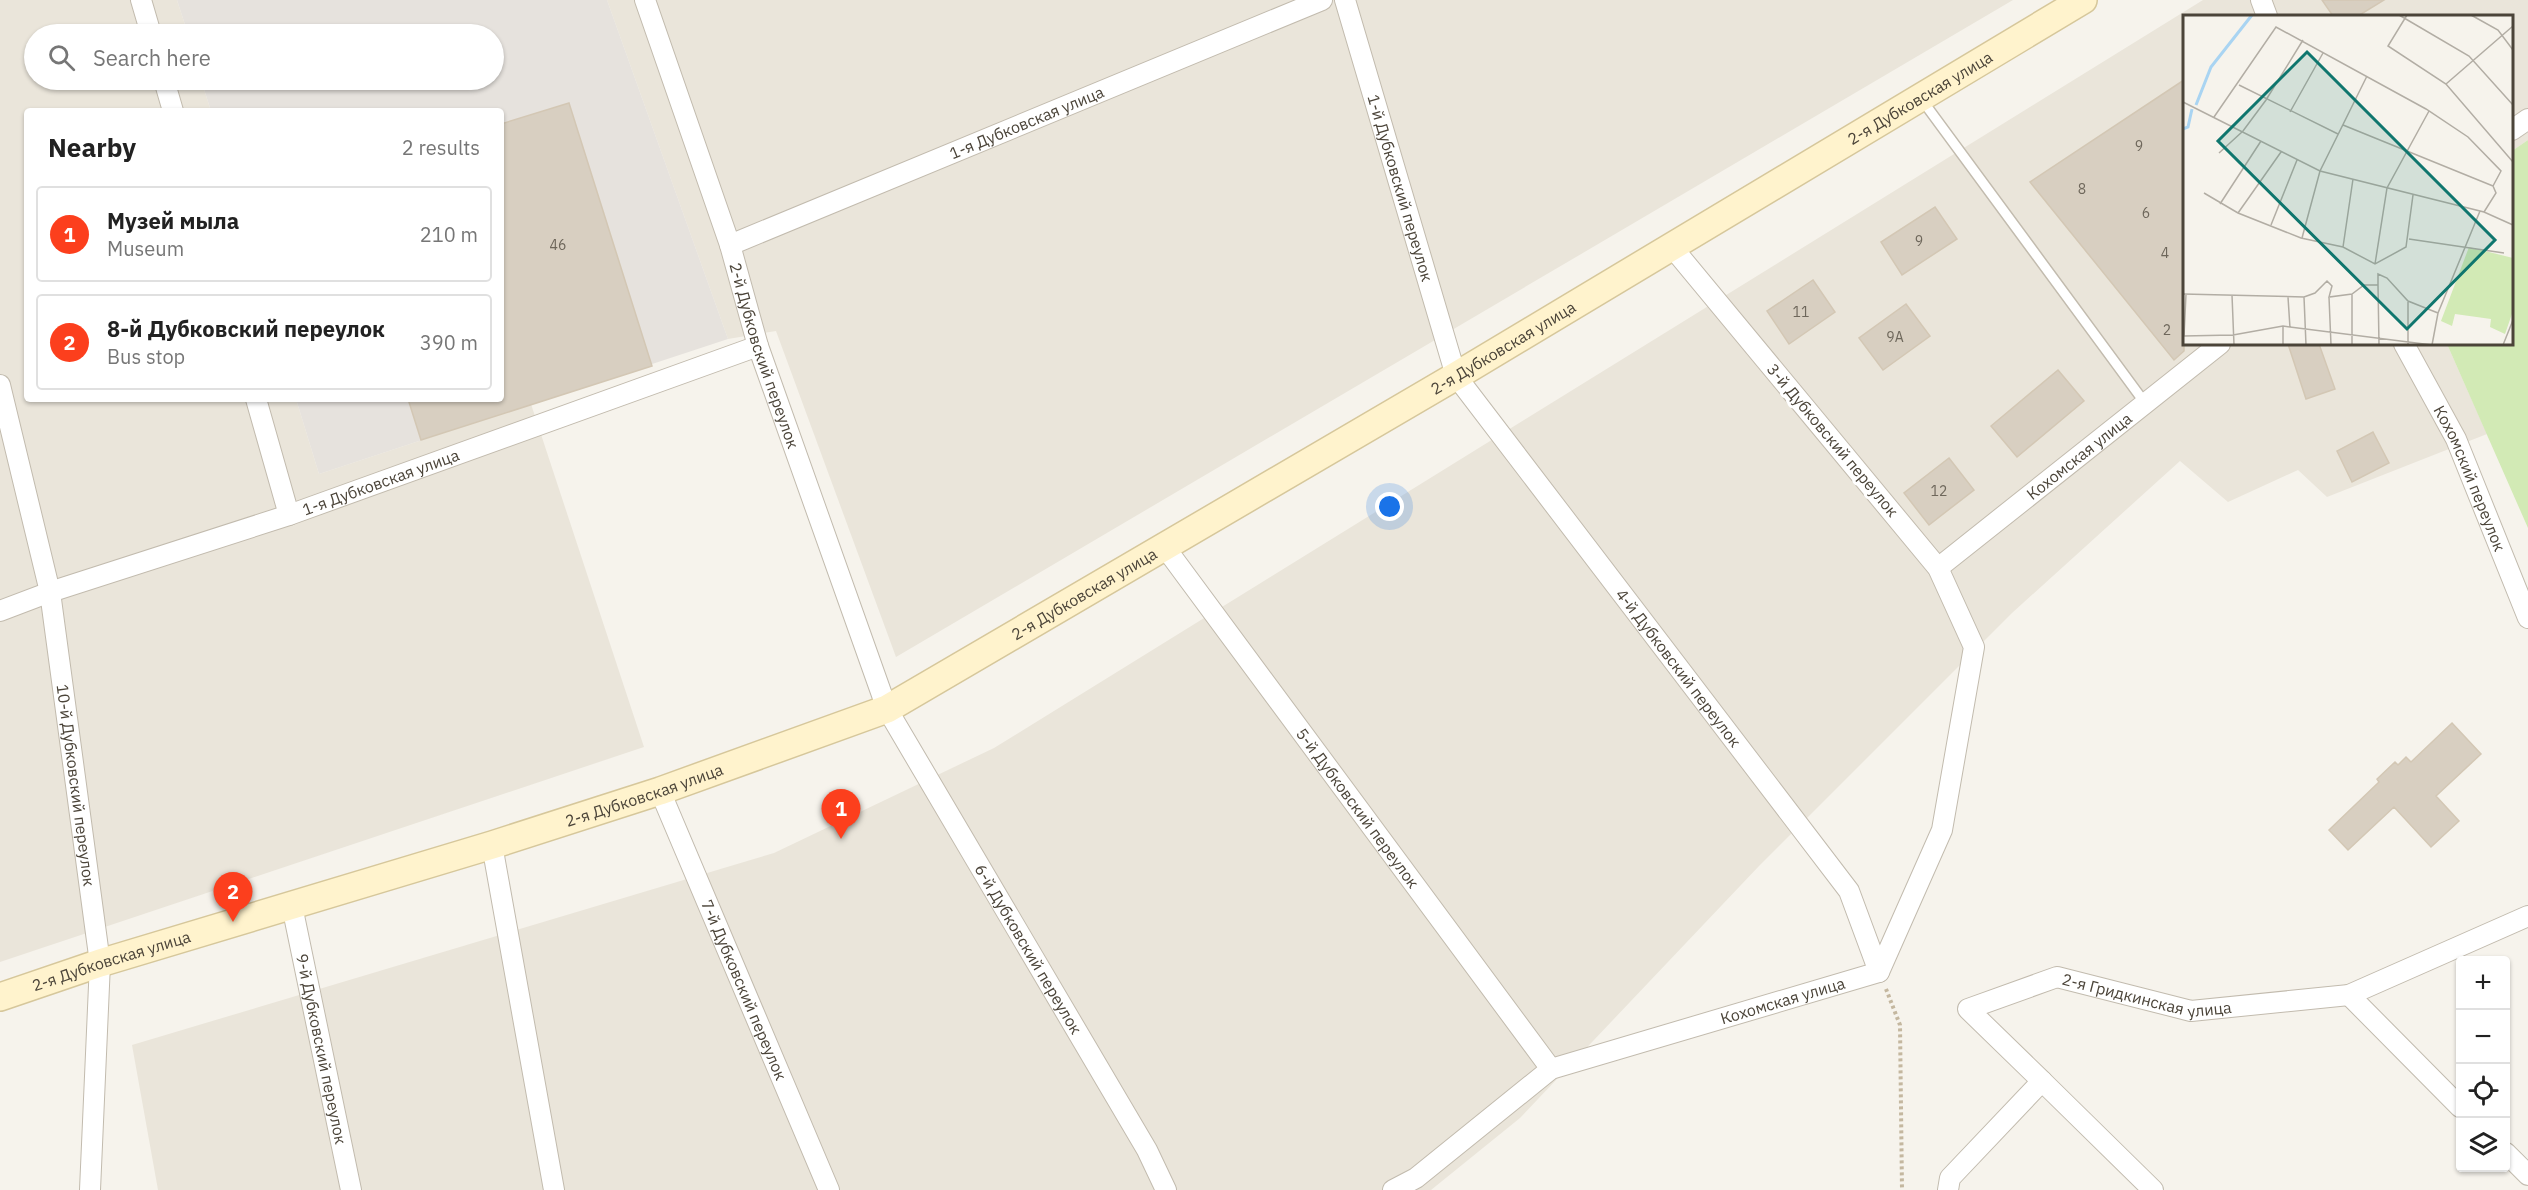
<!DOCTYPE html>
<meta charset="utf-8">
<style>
body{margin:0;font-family:"IBM Plex Sans",sans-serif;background:#f6f6f6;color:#222}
.controls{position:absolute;right:18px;bottom:18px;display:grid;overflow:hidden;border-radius:6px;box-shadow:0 2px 4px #0004}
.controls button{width:54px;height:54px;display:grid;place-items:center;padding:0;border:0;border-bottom:2px solid #e0e0e0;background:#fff;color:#222;font:30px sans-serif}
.you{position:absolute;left:1390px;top:507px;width:21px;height:21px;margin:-15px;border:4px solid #fff;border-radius:50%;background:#1a73e8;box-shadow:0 0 0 9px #1a73e833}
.badge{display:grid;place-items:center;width:39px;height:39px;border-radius:50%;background:#fc3f1d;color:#fff;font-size:20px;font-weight:700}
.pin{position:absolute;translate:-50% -50px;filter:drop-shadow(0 2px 3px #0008)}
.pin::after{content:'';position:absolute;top:32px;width:21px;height:18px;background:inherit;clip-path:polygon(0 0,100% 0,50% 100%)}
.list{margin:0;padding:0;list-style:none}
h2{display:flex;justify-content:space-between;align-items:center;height:78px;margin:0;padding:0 24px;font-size:26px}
h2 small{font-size:20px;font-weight:400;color:#767676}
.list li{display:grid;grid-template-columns:39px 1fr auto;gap:18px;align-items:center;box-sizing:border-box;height:96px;margin:0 12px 12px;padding:0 12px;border:2px solid #e0e0e0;border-radius:6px}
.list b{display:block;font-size:22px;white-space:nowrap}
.list p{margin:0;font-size:20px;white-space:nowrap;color:#767676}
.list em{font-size:20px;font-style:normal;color:#767676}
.icon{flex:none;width:33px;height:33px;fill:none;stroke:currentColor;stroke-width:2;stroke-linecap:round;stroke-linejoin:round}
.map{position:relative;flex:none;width:2528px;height:1190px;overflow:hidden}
.search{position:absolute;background:#fff;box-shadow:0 2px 4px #0004;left:24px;top:24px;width:480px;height:66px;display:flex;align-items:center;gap:15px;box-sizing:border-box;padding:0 21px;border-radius:33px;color:#767676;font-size:22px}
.panel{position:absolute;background:#fff;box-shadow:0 2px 4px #0004;left:24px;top:108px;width:480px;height:294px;border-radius:6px}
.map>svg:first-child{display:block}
</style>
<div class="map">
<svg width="2528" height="1190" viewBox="0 0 2528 1190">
<rect width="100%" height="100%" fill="#f6f3ec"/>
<path fill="#eae5da" d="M0 0H177L188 34H34V80H201L211 111H27V399H296L319 474 531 404 644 747 0 962Z
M607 0H2013L896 657 776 331 728 339Z
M2203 0H2528V140L2512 151V16H2184V344H2447L2487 434 2327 497 2298 470 2228 502 2180 461 2012 613 1759 866 1520 1118 1431 1190H158L132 1045 774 853 994 748Z"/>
<path fill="#e6e2dd" d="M177 0H607L728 339 319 474 296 399H501V111H211L201 80H494V34H188Z"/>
<path fill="#d2eab5" d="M2528 140V528L2447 344H2512V151Z"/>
<path fill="#d8cfc1" stroke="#d3c7b4" stroke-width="1.5" d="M2322 0H2384L2358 16H2333Z
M2184 80V351L2174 360 2030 182Z
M569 103 652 366 421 440 408 399H501V124Z
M1935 207 1957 239 1902 275 1881 242Z
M1813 280 1835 312 1789 344 1767 311Z
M1906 304 1930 336 1883 370 1859 338Z
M2288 344H2319L2335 389 2306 399Z
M2058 370 2084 401 2017 457 1991 426Z
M2373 432 2389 463 2352 482 2337 451Z
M1949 458 1974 490 1929 525 1904 493Z
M2452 723 2481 754 2436 796 2459 821 2431 847 2394 807 2348 850 2329 830 2379 782 2377 779 2395 762 2398 765 2406 757 2411 762Z"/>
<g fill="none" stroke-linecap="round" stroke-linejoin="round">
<defs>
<path id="service" d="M1922 100 2145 403"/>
<g id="minor">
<path d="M141 0 151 34"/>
<path id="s1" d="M645 0 730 245 758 346 887 709 1147 1150 1166 1190"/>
<path id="s2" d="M1345 0 1456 376 1849 891 1879 972"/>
<path d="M2261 0 2267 16"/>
<path d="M164 80 173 111"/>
<path d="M2512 130 2528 119"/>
<path id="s3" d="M730 245 1322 0"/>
<path id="s4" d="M2404 344 2456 439 2528 618"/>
<path id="s5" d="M0 385 50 592 100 963 90 1190"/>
<path d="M256 399 289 515"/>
<path id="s6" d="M1164 546 1551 1069"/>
<path id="s7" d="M1938 568 2220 344"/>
<path id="s8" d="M0 611 50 592 289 515 758 346"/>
<path id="s9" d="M660 791 829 1190"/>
<path d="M492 845 554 1190"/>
<path id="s10" d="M292 906 351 1190"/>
<path d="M2349 995 2460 1107"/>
<path d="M2042 1081 2153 1190"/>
<path d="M2506 1153 2528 1175"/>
<path id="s11" d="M1393 1190 1416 1178 1551 1069 1879 972 1942 830 1974 647 1938 568 1672 247"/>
<path id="s12" d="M1948 1190 1950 1178 2042 1081 1968 1009 2057 977 2191 1011 2349 995 2528 916"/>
</g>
<g id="secondary">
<path id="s13" d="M0 997 100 963 492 845 660 791 887 709 1456 376 2083 0"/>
</g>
</defs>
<use href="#service" stroke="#c2bbae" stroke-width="12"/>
<use href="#minor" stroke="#c2bbae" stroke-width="22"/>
<use href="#secondary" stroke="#d6c79b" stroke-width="30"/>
<path stroke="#c4b79f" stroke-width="4" stroke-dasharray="3 3" stroke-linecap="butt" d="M1886 989 1900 1025 1902 1190"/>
<use href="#service" stroke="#fff" stroke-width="9"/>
<use href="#minor" stroke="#fff" stroke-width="20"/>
<use href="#secondary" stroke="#fff3cd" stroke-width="27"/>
</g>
<g text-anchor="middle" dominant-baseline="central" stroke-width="6" stroke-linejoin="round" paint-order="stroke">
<g font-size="14" fill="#6e675b">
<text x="2139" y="146">9</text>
<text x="2082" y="189">8</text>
<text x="2146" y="213">6</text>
<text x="1919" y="241">9</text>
<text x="558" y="245">46</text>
<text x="2165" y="253">4</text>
<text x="1801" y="312">11</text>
<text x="2167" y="330">2</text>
<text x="1895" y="337">9А</text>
<text x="1939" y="491">12</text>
</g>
<g font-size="16" fill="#4b4439" stroke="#fff">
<text stroke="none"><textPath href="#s13" startOffset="2133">2-я Дубковская улица</textPath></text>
<text stroke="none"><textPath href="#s3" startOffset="321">1-я Дубковская улица</textPath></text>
<text stroke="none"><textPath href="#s2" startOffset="196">1-й Дубковский переулок</textPath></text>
<text stroke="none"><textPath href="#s13" startOffset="1647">2-я Дубковская улица</textPath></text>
<text stroke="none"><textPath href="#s1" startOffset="375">2-й Дубковский переулок</textPath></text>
<text transform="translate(1833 440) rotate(50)">3-й Дубковский переулок</text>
<text stroke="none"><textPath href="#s7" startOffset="180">Кохомская улица</textPath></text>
<text stroke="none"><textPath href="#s4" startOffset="150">Кохомский переулок</textPath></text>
<text stroke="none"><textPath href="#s8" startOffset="402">1-я Дубковская улица</textPath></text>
<text stroke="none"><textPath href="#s13" startOffset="1161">2-я Дубковская улица</textPath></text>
<text stroke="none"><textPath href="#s2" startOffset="759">4-й Дубковский переулок</textPath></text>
<text stroke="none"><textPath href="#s5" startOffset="408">10-й Дубковский переулок</textPath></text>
<text stroke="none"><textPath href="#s13" startOffset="675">2-я Дубковская улица</textPath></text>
<text stroke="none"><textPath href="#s6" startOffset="326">5-й Дубковский переулок</textPath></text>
<text stroke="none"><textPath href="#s1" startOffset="1028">6-й Дубковский переулок</textPath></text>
<text stroke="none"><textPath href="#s13" startOffset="117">2-я Дубковская улица</textPath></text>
<text stroke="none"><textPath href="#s9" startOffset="216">7-й Дубковский переулок</textPath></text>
<text stroke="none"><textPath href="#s12" startOffset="436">2-я Гридкинская улица</textPath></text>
<text stroke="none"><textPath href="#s11" startOffset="441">Кохомская улица</textPath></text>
<text stroke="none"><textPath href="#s10" startOffset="146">9-й Дубковский переулок</textPath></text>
</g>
</g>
<g transform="translate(2183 15)">
<rect width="330" height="330" fill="#f6f3ec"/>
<path d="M286 232 330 243V296L322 319 307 312 308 304 272 299 269 311 258 306Z" fill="#d2eab5"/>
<path fill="none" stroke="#a9d4f2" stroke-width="3" d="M13 90 28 52 69 0M0 114 5 112 9 94"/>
<path fill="none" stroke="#b2ada4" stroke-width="1.5" d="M216 0 286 41 330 90M224 0 205 31 263 69 330 147M288 0 315 15 330 35M263 69 330 11M56 70 155 119M0 87 137 156 301 197 330 210M107 97 140 38M31 102 93 12 243 94 285 122 318 156 310 171M160 110 310 171M36 138 60 116 83 85 120 25M21 178 55 198 118 223 160 232 192 249 223 232 230 180M37 189 78 126M301 197 313 178 310 171M55 198 98 137M88 210 114 145M119 223 137 156 184 61M226 224 321 238M160 232 170 164M192 249 204 173 246 96M195 270 196 330M0 279 121 282 132 278 144 266 149 271 146 282 169 279 181 270H195V259L204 263 225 286 255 298M169 279V330M49 280 51 330M105 282 107 313M121 282 123 330M146 282 148 330M225 287V330M100 311V330M0 321 50 320 100 311 249 330M1 321 3 279M249 330 255 298 297 196M320 330 330 305"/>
<path fill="#0f766e" fill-opacity="0.15" stroke="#0f766e" stroke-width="3" d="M124 37 312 225 224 314 35 126Z"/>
<rect width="330" height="330" fill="none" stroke="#4b4439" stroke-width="3"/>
</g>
</svg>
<div class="controls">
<button>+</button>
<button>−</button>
<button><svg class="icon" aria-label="locate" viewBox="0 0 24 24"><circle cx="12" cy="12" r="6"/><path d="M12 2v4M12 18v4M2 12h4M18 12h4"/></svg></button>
<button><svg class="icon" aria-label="layers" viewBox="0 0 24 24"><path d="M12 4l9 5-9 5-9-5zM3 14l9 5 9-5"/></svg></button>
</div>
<div class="you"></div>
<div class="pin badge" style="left:841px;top:839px">1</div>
<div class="pin badge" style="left:233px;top:922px">2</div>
<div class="search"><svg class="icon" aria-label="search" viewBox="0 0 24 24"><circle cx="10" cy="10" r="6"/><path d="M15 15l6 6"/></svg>Search here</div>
<section class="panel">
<h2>Nearby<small>2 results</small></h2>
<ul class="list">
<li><span class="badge">1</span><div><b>Музей мыла</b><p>Museum</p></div><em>210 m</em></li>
<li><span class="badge">2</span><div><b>8-й Дубковский переулок</b><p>Bus stop</p></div><em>390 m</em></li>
</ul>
</section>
</div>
